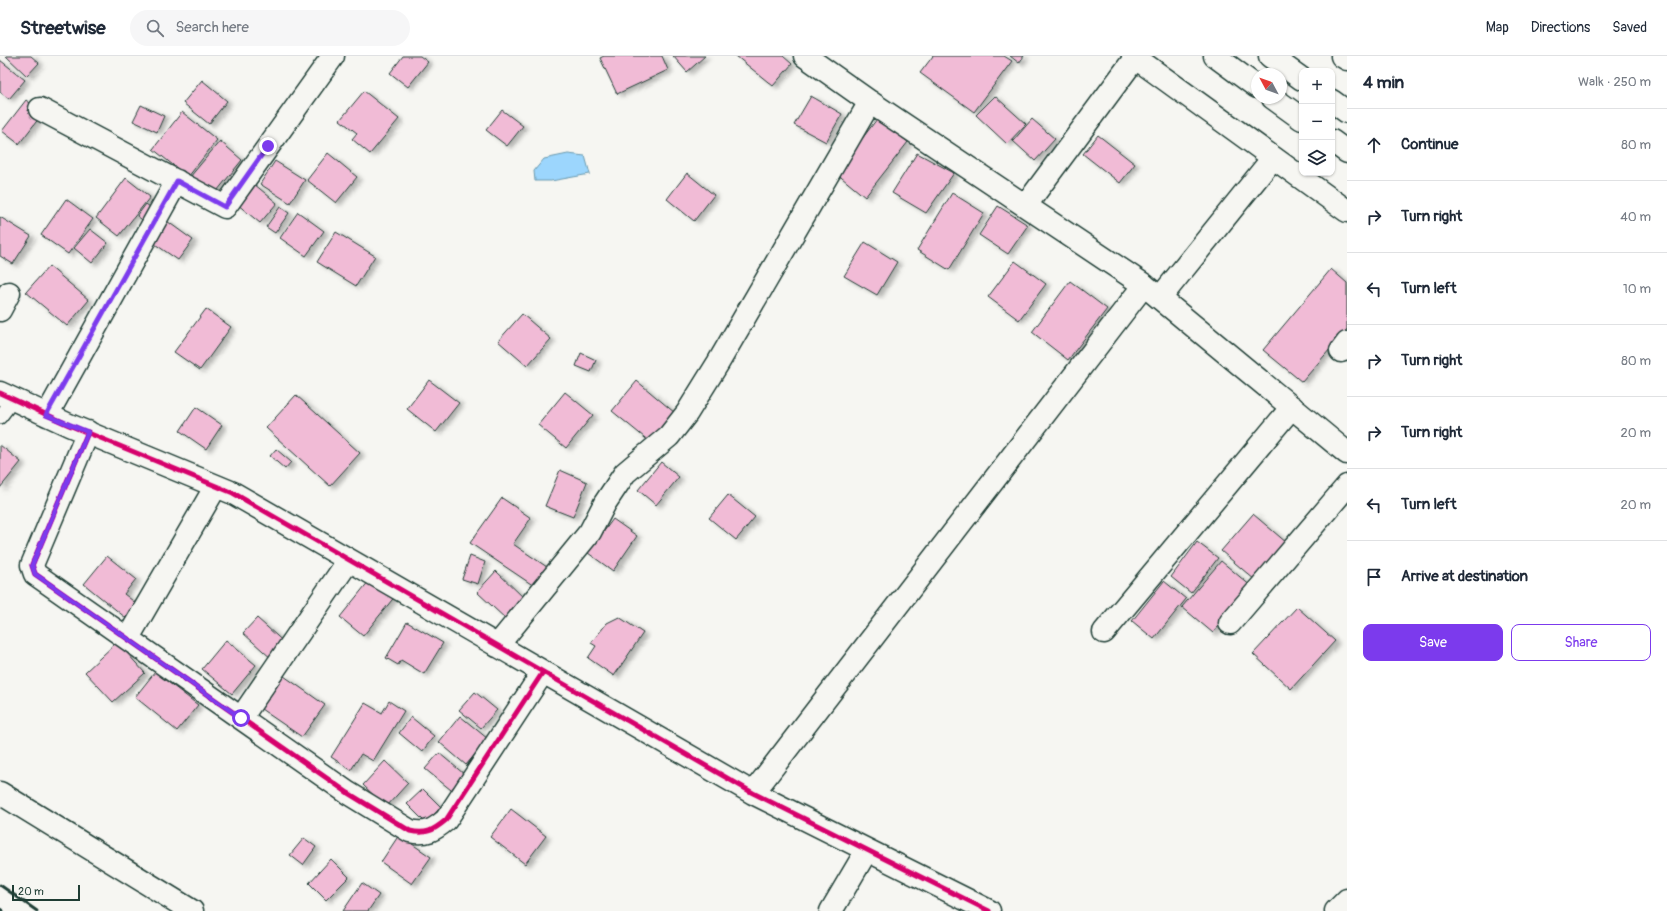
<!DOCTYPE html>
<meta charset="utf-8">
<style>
body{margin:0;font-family:Pangolin,sans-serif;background:#f6f6f7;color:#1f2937}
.controls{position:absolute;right:12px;top:12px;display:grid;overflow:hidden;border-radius:8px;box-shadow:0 1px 3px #0004}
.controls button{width:36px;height:36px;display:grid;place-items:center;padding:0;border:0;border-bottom:1px solid #e0e1e3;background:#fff;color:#1f2937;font:20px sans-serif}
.compass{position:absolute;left:1251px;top:12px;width:36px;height:36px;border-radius:50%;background:#fff;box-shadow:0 1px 3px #0004;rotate:311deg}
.scale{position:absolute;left:12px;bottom:10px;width:68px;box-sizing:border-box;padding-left:4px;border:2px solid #1f3d34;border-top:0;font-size:11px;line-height:14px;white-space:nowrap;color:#1f3d34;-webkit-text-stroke:3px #f6f6f2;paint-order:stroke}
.stop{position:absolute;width:12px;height:12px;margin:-9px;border:3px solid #7c3aed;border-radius:50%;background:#fff}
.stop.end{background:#7c3aed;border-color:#fff;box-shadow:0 1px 4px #0008}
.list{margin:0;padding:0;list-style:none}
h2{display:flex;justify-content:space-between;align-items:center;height:52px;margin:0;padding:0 16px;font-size:17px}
h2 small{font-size:13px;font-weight:400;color:#747a83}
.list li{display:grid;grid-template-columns:26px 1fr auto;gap:12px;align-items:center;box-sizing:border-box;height:72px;padding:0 16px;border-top:1px solid #e0e1e3}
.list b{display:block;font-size:15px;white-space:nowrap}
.list em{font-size:13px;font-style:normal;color:#747a83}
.actions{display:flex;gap:8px;padding:12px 16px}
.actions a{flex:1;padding:9px 0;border:1px solid #7c3aed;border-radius:8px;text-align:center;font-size:14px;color:#7c3aed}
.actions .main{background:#7c3aed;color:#fff}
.icon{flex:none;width:22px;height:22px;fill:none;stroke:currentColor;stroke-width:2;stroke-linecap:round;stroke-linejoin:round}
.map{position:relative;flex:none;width:1347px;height:855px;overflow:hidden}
header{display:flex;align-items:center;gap:24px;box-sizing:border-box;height:56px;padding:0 20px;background:#fff;border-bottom:1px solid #e0e1e3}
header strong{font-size:19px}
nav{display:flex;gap:22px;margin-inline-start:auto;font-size:14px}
.search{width:280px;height:36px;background:#f6f6f7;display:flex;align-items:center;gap:10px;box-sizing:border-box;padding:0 14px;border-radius:22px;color:#747a83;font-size:15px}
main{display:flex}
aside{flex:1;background:#fff}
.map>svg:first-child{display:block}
</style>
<header>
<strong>Streetwise</strong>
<div class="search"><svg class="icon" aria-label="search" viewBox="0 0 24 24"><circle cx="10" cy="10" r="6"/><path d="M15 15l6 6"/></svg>Search here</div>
<nav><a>Map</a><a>Directions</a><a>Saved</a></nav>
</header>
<main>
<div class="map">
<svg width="1347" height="855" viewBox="0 0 1347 855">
<defs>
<filter id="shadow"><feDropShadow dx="4.5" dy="2.5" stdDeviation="2" flood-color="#0004"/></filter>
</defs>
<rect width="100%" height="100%" fill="#f6f6f2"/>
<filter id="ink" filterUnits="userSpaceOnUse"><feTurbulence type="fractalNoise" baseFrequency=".025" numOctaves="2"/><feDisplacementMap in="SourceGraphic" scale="8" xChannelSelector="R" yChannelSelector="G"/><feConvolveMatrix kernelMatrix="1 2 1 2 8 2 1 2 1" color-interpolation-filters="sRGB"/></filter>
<g filter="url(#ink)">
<path fill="#9cd6fd" stroke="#6a99ad" d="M568 98 585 100 590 118 551 125H535L534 115 544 103Z"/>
<path fill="#f1bbd6" stroke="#1f3d34" filter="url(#shadow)" d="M6 0H31L39 7 27 20Z
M403 0H420L428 6 408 31 390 17Z
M604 0H662L668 14 617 38 600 2Z
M673 0H705L687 16Z
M736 0H783L792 8 773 30Z
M933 0H1004L1012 5 974 56 920 17Z
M1010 0H1024L1019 7Z
M0 4 25 24 9 43 0 36Z
M202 24 227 45 209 68 183 47Z
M364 35 399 63 370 98 352 83 357 77 340 64Z
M811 40 842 58 826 86 794 69Z
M995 40 1026 68 1007 88 976 59Z
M26 44 43 57 19 88 2 75Z
M141 49 164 60 157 76 133 65Z
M502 54 523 70 507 90 486 74Z
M182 56 217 84 188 121 153 93Z
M877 63 908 86 865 141 836 117Z
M1032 63 1055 83 1035 105 1013 85Z
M1098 79 1135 108 1120 127 1083 98Z
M220 85 242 104 213 140 190 121Z
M328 97 357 121 336 147 307 124Z
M917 97 954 117 926 157 892 137Z
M275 105 305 124 290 147 260 128Z
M687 117 714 139 694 165 667 143Z
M126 122 150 141 119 180 96 162Z
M254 128 277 147 260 167 237 148Z
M952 137 984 157 949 214 917 194Z
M66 143 93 163 68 198 41 179Z
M146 148 154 154 145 166 137 160Z
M998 150 1028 169 1008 198 979 179Z
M280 151 289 157 275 177 266 171Z
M298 156 324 175 306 200 280 182Z
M0 161 31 180 13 208 0 200Z
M164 163 193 184 178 204 149 184Z
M90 173 108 187 92 207 74 192Z
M336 176 375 200 356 230 317 206Z
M865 186 897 206 877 239 844 220Z
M1015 205 1046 228 1019 264 988 241Z
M49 210 89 244 67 270 26 236Z
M1331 213 1347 227V273L1302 326 1263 294Z
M1070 225 1107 253 1068 304 1032 276Z
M206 253 231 271 200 314 174 296Z
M522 258 551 283 527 310 498 285Z
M581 297 596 304 591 316 576 310Z
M429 324 459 347 436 376 407 353Z
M637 325 675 357 650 386 612 355Z
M565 336 593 359 566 392 538 369Z
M296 339 360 397 330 430 266 372Z
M196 351 222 369 206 393 180 375Z
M0 389 21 406 0 432Z
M276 393 291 406 285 413 270 400Z
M661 406 679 421 656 449 638 434Z
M560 414 587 426 573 461 545 450Z
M728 439 755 461 736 484 709 462Z
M502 442 531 462 513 488 547 511 534 530 470 487Z
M1253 458 1287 487 1255 524 1221 495Z
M613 463 637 480 613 515 588 497Z
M1197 486 1218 502 1191 537 1171 521Z
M107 500 136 523 124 538 137 548 126 562 84 528Z
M470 500 485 506 478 528 462 523Z
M1221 505 1252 531 1213 577 1182 551Z
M496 515 526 544 507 564 477 536Z
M373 520 396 539 363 580 340 561Z
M1164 525 1186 543 1154 583 1132 565Z
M1297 551 1335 585 1291 633 1253 598Z
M619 561 643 577 614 620 588 602 596 590 591 587 607 567Z
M257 562 287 589 273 604 243 577Z
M407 566 443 587 424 618 401 604 398 609 386 602Z
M226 584 256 609 232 638 202 613Z
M117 586 145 617 113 646 85 616Z
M155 616 198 649 177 675 135 641Z
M284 620 325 649 302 681 261 653Z
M475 636 497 654 481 672 459 654Z
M389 645 404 655 373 705 361 698 351 714 331 701 365 647 382 657Z
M460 660 488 683 466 709 439 686Z
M411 661 434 680 422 696 399 677Z
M439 697 464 718 451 734 425 713Z
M385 705 408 727 386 751 363 729Z
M423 733 441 751 426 767 407 748Z
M511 753 546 780 525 808 490 781Z
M399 779 431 801 412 828 381 806Z
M304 782 316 791 303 809 290 799Z
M331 803 349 821 326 844 309 827Z
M362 827 379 839 368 855H343Z"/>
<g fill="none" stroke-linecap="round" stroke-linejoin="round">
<defs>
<path id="service" d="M0 361 13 344"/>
<path id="minor" d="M40 53 225 151 333 0
M1026 149 1135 2
M1160 242 1273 102
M0 254 9 237
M1341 295 1347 287
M0 337 69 369 233 437 753 737 989 855
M47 359 177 125
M88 376 32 509 35 518 348 737 410 775C426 779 434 774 446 764L543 616
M1230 567 1347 430
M1104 576 1292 351
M128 582 216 430
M497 590 590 476 605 447 625 417 669 380 687 357 718 307 870 46
M241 662 349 504
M0 737 192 855
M753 737 1144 229
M831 855 867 794
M1336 855 1347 844"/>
<path id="secondary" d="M805 0 870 46 1144 229 1347 397
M1133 0 1347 155
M1342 0 1347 3"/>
<path id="trunk" d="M1215 0 1257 31
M1270 0 1302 23
M1273 42 1302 63
M1332 45 1347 56
M1332 85 1347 96"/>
</defs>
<use href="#service" stroke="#1f3d34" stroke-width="16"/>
<use href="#minor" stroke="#1f3d34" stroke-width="25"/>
<use href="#secondary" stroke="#1f3d34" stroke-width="25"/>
<use href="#trunk" stroke="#1f3d34" stroke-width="25"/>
<use href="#service" stroke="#f6f6f2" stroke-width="13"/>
<use href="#minor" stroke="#f6f6f2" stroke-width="22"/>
<use href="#secondary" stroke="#f6f6f2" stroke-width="22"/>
<use href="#trunk" stroke="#f6f6f2" stroke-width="22"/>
<path stroke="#1f3d34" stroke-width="3" d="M0 829 37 855
M0 853 3 855"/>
<defs>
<path id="cycleway" d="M0 337 69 369 233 437 753 737 989 855
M88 376 32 509 35 518 348 737 410 775C426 779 434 774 446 764L543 616"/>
</defs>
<use href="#cycleway" stroke="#f6f6f2" stroke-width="8"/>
<use href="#cycleway" stroke="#d6006c" stroke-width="5"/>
</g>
</g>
<g fill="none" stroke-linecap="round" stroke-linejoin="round" filter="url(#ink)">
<path stroke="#7c3aed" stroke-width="5" d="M241 662 35 518 32 509 88 376 46 359 177 125 225 151 268 90"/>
</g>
</svg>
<div class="controls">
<button>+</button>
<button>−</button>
<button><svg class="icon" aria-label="layers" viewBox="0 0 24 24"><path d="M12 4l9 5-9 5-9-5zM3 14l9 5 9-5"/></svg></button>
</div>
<svg class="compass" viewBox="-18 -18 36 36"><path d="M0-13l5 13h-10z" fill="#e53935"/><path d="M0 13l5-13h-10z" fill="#747a83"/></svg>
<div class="scale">20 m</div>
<div class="stop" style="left:241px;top:662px"></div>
<div class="stop end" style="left:268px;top:90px"></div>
</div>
<aside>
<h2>4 min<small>Walk · 250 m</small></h2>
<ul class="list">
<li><svg class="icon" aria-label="ahead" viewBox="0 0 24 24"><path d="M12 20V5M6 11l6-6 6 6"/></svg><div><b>Continue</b></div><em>80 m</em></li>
<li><svg class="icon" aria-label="right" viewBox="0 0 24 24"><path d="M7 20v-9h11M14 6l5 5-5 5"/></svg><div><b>Turn right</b></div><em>40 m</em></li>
<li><svg class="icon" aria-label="left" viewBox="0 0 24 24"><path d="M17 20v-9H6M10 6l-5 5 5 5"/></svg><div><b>Turn left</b></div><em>10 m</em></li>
<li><svg class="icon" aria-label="right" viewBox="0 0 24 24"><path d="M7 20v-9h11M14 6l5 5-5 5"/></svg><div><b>Turn right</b></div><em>80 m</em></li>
<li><svg class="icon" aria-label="right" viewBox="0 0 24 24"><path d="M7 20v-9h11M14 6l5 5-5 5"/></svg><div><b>Turn right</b></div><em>20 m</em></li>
<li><svg class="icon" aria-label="left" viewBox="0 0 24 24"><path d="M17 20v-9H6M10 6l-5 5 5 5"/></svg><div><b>Turn left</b></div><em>20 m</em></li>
<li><svg class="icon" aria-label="arrive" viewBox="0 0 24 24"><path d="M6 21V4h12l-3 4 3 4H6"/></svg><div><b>Arrive at destination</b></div></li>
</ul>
<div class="actions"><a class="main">Save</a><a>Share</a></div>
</aside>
</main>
